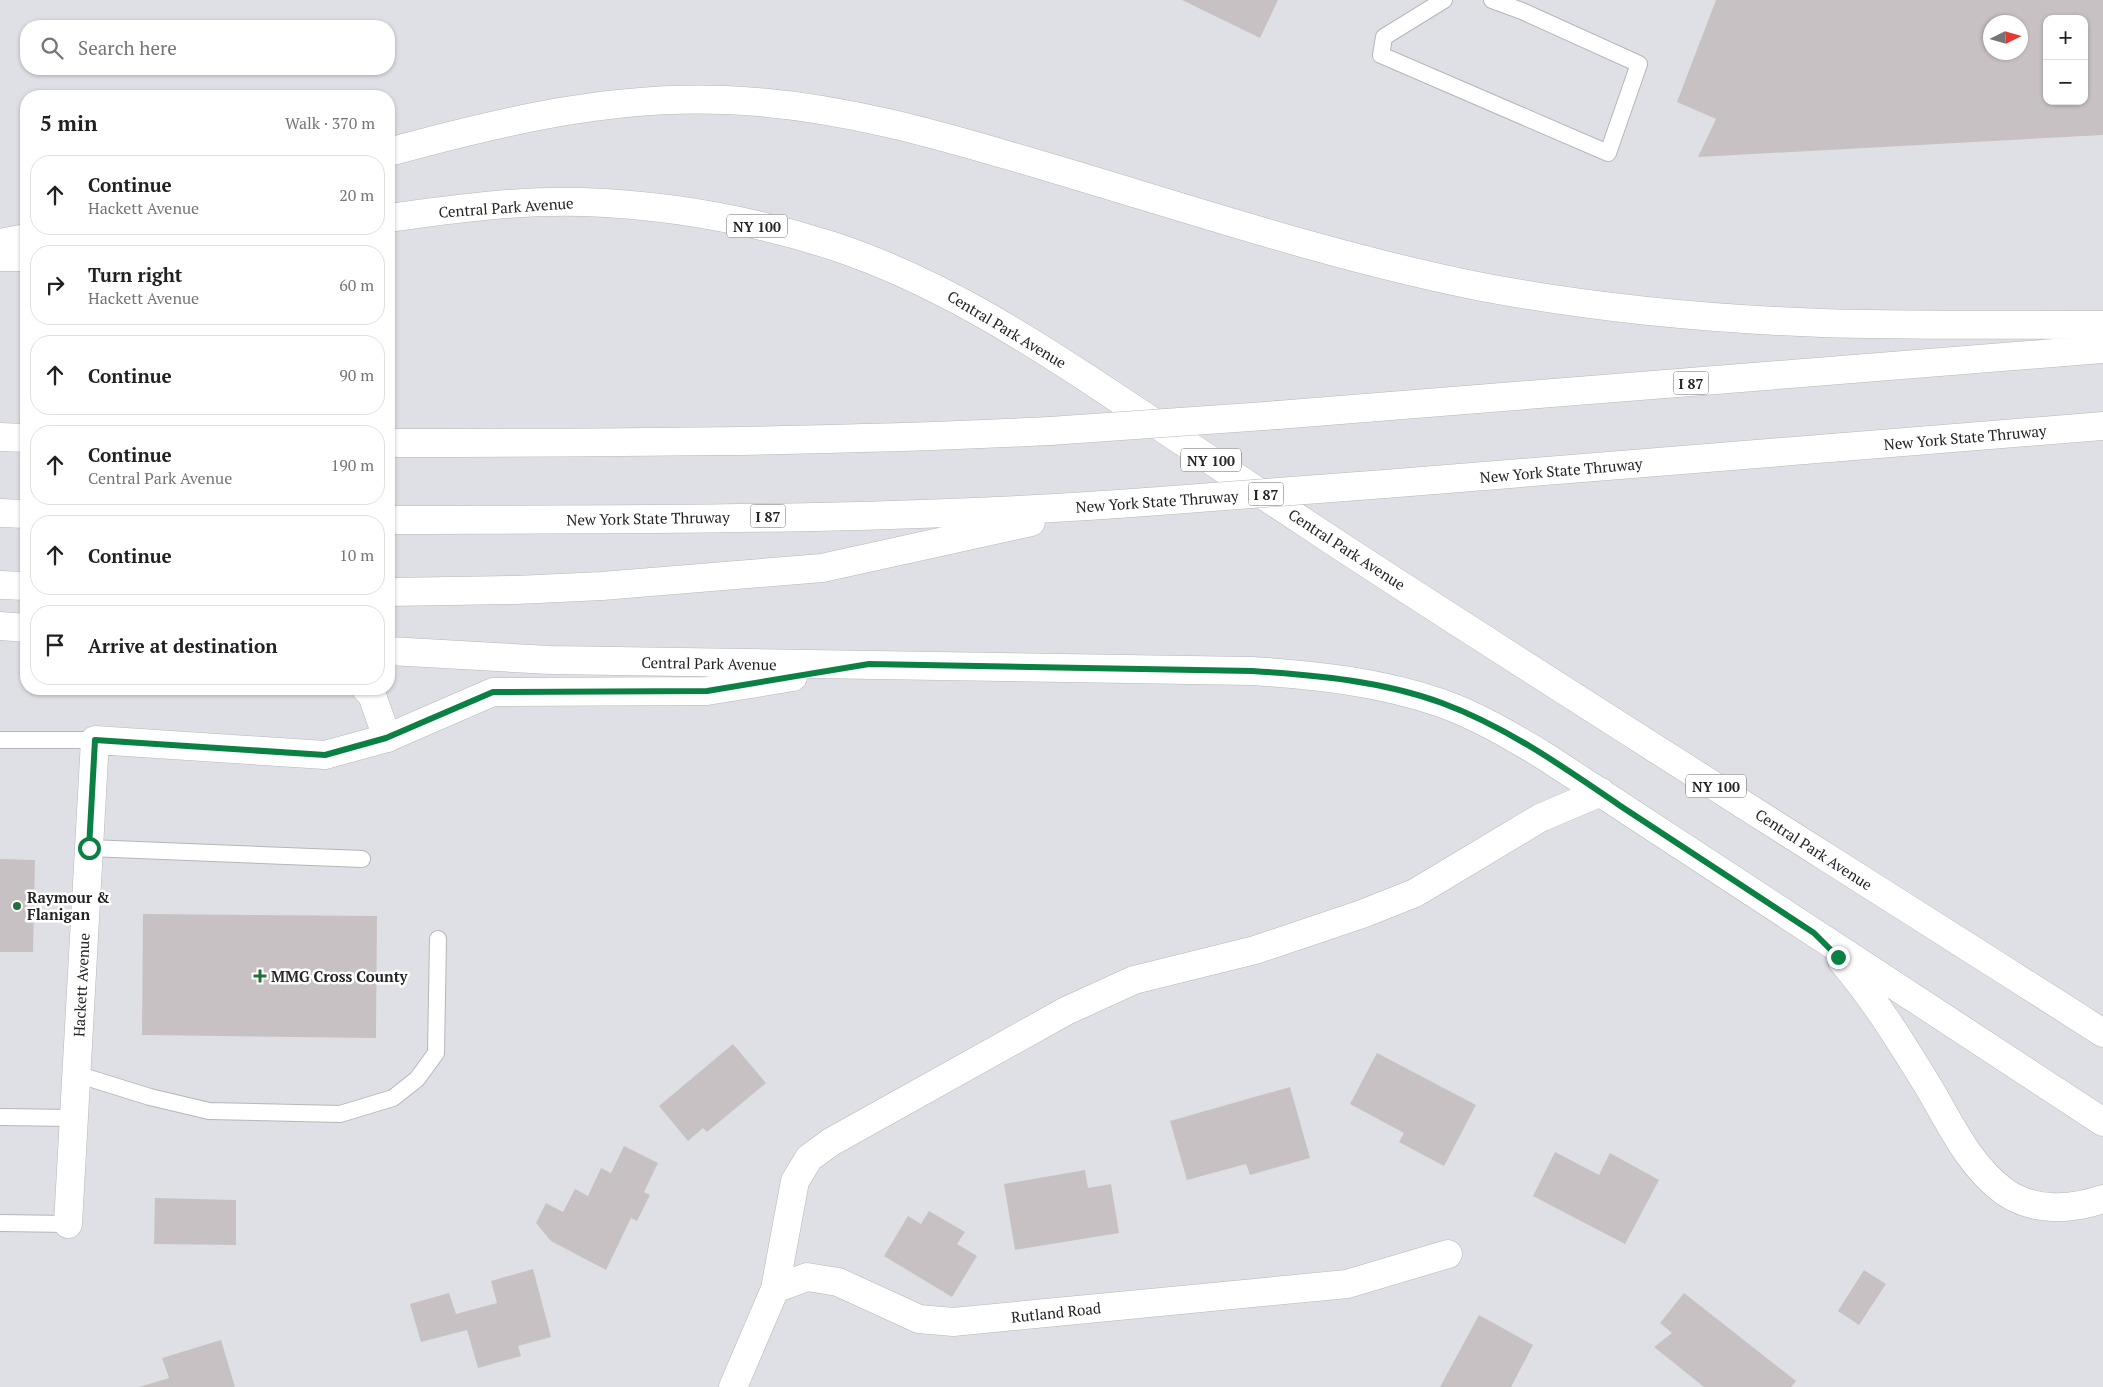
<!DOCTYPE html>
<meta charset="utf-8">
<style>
body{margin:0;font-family:"PT Serif",serif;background:#f6f6f6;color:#202124}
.controls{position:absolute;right:15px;top:15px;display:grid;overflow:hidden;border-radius:10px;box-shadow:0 1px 4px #0004}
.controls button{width:45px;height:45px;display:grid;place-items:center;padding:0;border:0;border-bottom:1px solid #e0e0e0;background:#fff;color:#202124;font:25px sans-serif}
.compass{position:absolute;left:1983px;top:15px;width:45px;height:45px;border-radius:50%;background:#fff;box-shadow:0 1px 4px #0004;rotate:85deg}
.stop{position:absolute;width:15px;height:15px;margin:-11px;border:4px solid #0b8043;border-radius:50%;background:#fff}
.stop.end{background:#0b8043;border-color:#fff;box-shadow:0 1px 5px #0008}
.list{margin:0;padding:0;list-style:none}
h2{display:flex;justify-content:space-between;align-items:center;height:65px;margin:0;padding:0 20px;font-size:21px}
h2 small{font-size:16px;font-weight:400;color:#757577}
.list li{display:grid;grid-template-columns:32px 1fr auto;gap:15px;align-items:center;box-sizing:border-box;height:80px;margin:0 10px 10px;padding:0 10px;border:1px solid #e0e0e0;border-radius:20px}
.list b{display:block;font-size:19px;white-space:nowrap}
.list p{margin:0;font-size:16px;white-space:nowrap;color:#757577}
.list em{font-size:16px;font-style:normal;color:#757577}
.icon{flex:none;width:28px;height:28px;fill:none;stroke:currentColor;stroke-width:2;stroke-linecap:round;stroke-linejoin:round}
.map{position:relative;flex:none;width:2103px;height:1387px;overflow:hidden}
.search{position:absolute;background:#fff;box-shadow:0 1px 4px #0004;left:20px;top:20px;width:375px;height:55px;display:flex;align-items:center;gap:12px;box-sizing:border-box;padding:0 18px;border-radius:20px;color:#757577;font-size:19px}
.panel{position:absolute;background:#fff;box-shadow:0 1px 4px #0004;left:20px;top:90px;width:375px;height:605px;border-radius:20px}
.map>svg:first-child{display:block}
</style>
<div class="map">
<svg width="2103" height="1387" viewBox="0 0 2103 1387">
<rect width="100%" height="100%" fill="#dfe0e5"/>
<path fill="#c8c1c3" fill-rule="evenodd" d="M1182 0H1278L1260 38Z
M1716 0H2103V135L1698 157 1716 119 1677 102ZM2047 19H2084V101H2047ZM1990 22H2020V52H1990Z
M0 859 35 860 33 952H0Z
M143 914 377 916 376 1038 142 1035Z
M733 1044 766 1083 707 1132 703 1128 688 1141 659 1106Z
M1377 1053 1476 1105 1444 1166 1399 1142 1404 1133 1350 1104Z
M1290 1087 1310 1158 1250 1175 1246 1164 1187 1180 1170 1121Z
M624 1146 658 1163 644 1192 650 1195 637 1221 631 1218 606 1270 551 1241 536 1223 546 1203 563 1212 575 1189 588 1196 601 1168 611 1173Z
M1555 1152 1599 1175 1610 1153 1659 1180 1625 1244 1533 1196Z
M1085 1170 1088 1188 1111 1184 1119 1233 1015 1250 1004 1184Z
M155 1198 236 1200V1245L154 1244Z
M929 1211 965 1232 957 1244 977 1256 952 1297 884 1256 908 1216 921 1224Z
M533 1269 551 1337 518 1346 521 1356 478 1368 467 1330 421 1342 410 1304 449 1293 456 1314 497 1303 491 1281Z
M1864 1270 1886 1284 1859 1325 1838 1311Z
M1684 1293 1796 1381 1791 1387H1704L1654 1347 1672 1333 1660 1323Z
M1479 1315 1533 1345 1511 1387H1440Z
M221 1340 235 1387H139L169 1378 162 1358Z"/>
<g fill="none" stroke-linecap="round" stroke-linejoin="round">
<defs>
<path id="service" d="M1444 0 1384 37 1381 55 1608 153 1639 64 1522 11 1492 0
M0 740H95
M89 848 362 859
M76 1074 150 1097 209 1111 340 1114 393 1098 417 1079 436 1053 438 939
M0 1117 73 1118
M0 1223 68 1224"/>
<path id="minor" d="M68 1224 95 740 325 755 387 738
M775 1289 795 1181 809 1158 831 1142 1066 1011 1134 980 1255 950 1362 914 1415 893 1540 818 1601 792
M733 1387 775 1289 807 1277 838 1282 919 1319 953 1322 1347 1284 1448 1254"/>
<path id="primary" d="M389 218C453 209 518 200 583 202 668 205 753 220 833 246 936 280 1027 338 1117 398 1187 444 1258 492 1328 538 1585 706 1845 868 2103 1033
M0 257H26
M0 626 26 628
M389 651 550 660 1252 671C1316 675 1380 682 1441 703 1478 716 1513 737 1546 757L2103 1122
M366 689 372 695 387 738 493 692 707 691 793 677
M1842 961C1875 1000 1901 1042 1928 1086 1950 1123 1969 1166 2005 1192 2034 1212 2071 1210 2103 1199"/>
<path id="motorway" d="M389 152C499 122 610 95 725 100 837 104 944 136 1051 168 1193 210 1336 258 1482 287 1594 308 1709 319 1822 323 1916 326 2010 324 2103 325
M0 243 26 238
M1278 415 2103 349
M0 437 26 438
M389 443C609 443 830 442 1050 431
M1385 484 2103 426
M0 513 26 514
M389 520C641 519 895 521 1146 502
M0 585 26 586
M389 592 516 590 602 586 822 568 1031 522"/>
</defs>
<use href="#service" stroke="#b5b6bb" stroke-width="18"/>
<use href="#minor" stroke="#b5b6bb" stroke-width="29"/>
<use href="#primary" stroke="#b5b6bb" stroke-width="29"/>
<use href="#motorway" stroke="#b5b6bb" stroke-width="29"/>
<use href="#service" stroke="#fff" stroke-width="16"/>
<use href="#minor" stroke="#fff" stroke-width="28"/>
<use href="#primary" stroke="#fff" stroke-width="28"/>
<use href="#motorway" stroke="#fff" stroke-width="28"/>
<defs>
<path id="motorway-bridge" d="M1050 431 1278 415
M1146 502 1385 484"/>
</defs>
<use href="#motorway-bridge" stroke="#b5b6bb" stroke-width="29" stroke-linecap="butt"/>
<use href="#motorway-bridge" stroke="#fff" stroke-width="28"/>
</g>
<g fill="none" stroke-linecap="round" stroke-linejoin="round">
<path stroke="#0b8043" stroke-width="6" d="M89 848 95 740 325 755 386 738 493 692 707 691 869 664 1252 671C1316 675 1382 681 1442 703 1507 727 1565 768 1622 807 1686 849 1750 891 1814 933L1838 957"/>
</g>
<g fill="#266e3c" stroke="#fff" stroke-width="2">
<circle cx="17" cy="906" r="5"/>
<path d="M257.5 968.5h5v5h5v5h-5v5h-5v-5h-5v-5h5z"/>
</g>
<g text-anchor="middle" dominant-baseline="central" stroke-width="5" stroke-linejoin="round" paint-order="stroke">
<g fill="#fff" stroke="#666667" stroke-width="1">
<rect x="727" y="214.5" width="60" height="23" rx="4"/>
<rect x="1673.5" y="371.5" width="35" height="23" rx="4"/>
<rect x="1181" y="448.5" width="60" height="23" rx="4"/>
<rect x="1248.5" y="482.5" width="35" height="23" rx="4"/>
<rect x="750.5" y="504.5" width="35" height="23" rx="4"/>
<rect x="1686" y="774.5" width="60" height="23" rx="4"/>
</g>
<g font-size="14" font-weight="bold" fill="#242426">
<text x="757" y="226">NY 100</text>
<text x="1691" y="383">I 87</text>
<text x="1211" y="460">NY 100</text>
<text x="1266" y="494">I 87</text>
<text x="768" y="516">I 87</text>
<text x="1716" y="786">NY 100</text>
</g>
<g font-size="15" fill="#242426" stroke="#fff">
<text transform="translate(506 207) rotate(-4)">Central Park Avenue</text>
<text transform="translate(1007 329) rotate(31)">Central Park Avenue</text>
<text transform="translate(1965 437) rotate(-5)">New York State Thruway</text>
<text transform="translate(1561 470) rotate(-5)">New York State Thruway</text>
<text transform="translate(1157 501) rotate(-4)">New York State Thruway</text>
<text transform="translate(648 518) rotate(-1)">New York State Thruway</text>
<text transform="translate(1347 549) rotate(33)">Central Park Avenue</text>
<text transform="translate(709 663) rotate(1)">Central Park Avenue</text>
<text transform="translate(1814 849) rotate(33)">Central Park Avenue</text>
<text transform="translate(81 985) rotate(-87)">Hackett Avenue</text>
<text transform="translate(1056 1312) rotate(-6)">Rutland Road</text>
</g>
<g font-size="15" font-weight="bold" fill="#242426" stroke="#fff" text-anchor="start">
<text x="27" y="897">Raymour &amp;<tspan x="27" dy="17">Flanigan</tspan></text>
<text x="271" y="976">MMG Cross County</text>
</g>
</g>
</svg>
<div class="controls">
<button>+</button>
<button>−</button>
</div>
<svg class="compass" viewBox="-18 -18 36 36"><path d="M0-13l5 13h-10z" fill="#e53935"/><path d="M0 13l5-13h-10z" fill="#757577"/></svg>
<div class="stop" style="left:89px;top:848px"></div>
<div class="stop end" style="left:1838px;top:957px"></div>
<div class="search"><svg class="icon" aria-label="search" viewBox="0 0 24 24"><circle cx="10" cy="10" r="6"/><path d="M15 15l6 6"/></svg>Search here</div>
<section class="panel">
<h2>5 min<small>Walk · 370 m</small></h2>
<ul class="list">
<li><svg class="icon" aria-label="ahead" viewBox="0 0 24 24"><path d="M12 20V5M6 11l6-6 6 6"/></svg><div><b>Continue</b><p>Hackett Avenue</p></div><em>20 m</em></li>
<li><svg class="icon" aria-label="right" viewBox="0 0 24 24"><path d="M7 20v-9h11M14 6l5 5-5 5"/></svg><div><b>Turn right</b><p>Hackett Avenue</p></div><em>60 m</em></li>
<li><svg class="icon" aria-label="ahead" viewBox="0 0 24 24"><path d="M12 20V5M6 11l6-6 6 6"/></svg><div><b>Continue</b></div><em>90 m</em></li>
<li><svg class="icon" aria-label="ahead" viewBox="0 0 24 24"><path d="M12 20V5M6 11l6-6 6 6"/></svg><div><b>Continue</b><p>Central Park Avenue</p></div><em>190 m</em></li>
<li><svg class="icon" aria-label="ahead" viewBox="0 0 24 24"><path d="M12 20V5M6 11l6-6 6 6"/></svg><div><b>Continue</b></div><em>10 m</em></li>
<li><svg class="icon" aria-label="arrive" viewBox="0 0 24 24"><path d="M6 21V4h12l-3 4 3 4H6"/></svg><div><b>Arrive at destination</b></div></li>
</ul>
</section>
</div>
